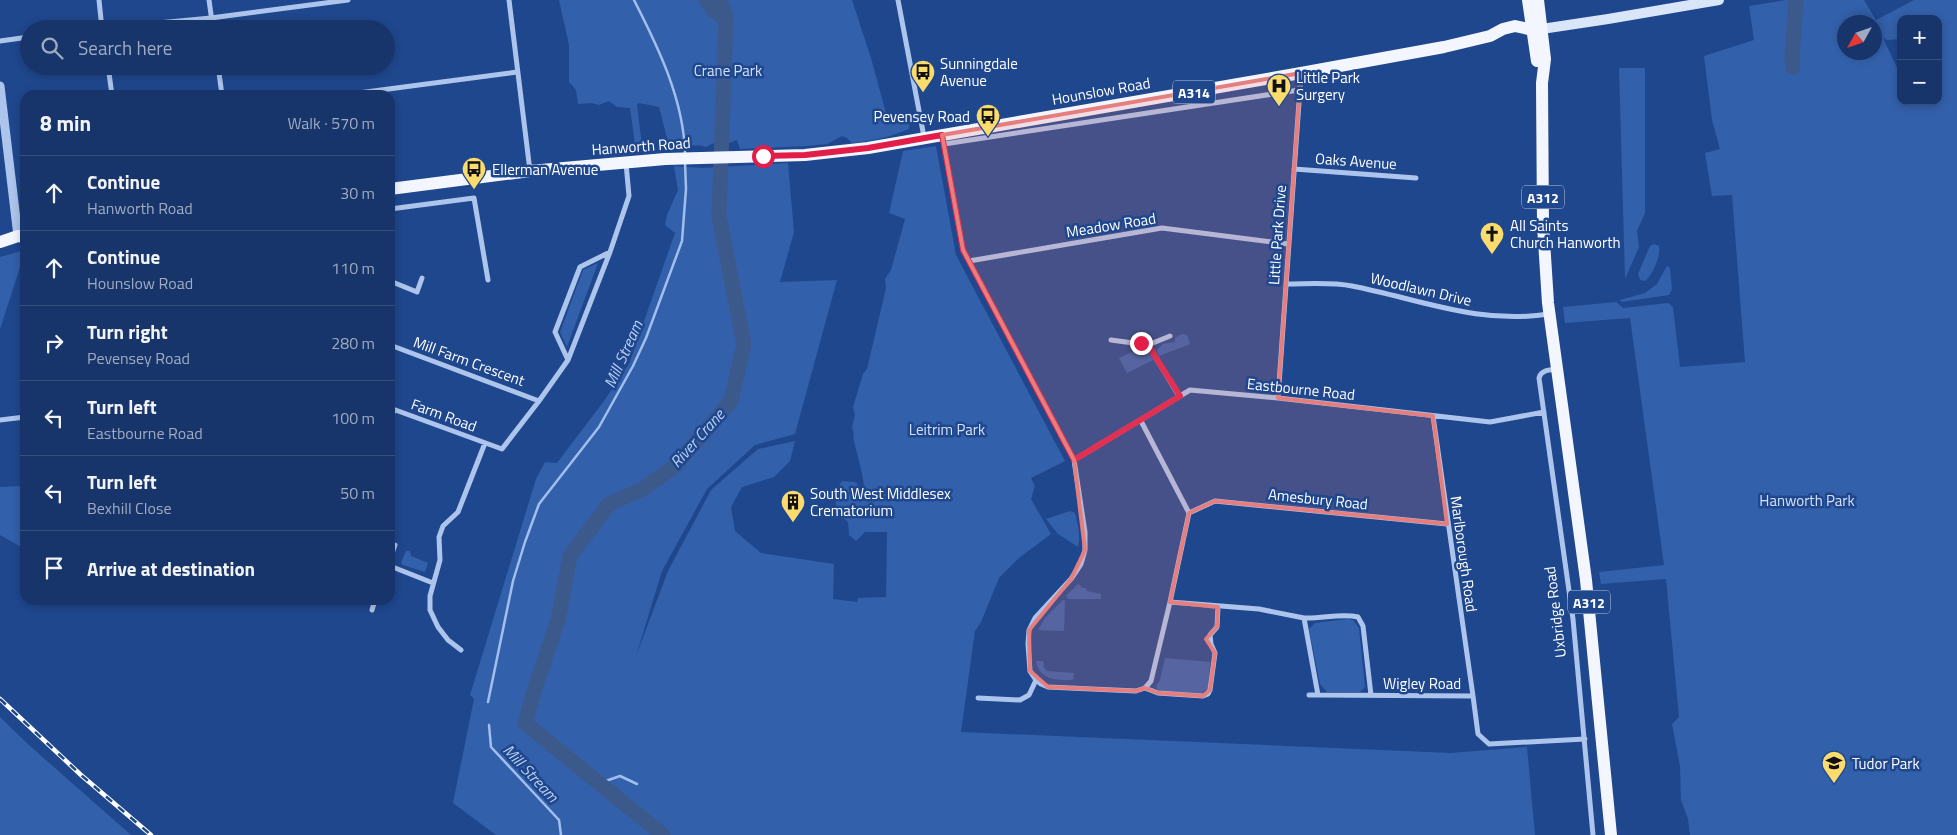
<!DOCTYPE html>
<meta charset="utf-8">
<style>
body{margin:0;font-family:"Titillium Web",sans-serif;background:#244072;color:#f1f3f6}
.controls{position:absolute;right:15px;top:15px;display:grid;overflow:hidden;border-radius:10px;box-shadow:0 2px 8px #0003}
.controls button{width:45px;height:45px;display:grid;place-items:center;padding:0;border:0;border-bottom:1px solid #36507e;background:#17356a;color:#f1f3f6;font:25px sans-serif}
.compass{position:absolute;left:1837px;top:15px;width:45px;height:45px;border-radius:50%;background:#17356a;box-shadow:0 2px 8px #0003;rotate:230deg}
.stop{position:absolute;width:15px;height:15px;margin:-11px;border:4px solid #e11d48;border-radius:50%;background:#fff}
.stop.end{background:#e11d48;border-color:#fff;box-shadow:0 1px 5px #0008}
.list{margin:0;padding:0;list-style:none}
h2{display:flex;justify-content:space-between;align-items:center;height:65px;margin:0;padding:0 20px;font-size:21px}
h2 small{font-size:16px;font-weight:400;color:#9eabc1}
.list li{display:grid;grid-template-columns:32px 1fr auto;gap:15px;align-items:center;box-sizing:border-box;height:75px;padding:0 20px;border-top:1px solid #36507e}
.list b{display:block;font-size:19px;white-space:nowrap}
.list p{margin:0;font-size:16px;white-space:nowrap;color:#9eabc1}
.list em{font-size:16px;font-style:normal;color:#9eabc1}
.icon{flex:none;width:28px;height:28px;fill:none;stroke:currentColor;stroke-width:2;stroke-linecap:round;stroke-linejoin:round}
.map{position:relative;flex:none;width:1957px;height:835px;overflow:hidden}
.search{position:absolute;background:#17356a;box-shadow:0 2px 8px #0003;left:20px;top:20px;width:375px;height:55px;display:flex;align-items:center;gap:12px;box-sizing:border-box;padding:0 18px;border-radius:28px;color:#9eabc1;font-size:19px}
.panel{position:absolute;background:#17356a;box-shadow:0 2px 8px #0003;left:20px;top:90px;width:375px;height:515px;border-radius:15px}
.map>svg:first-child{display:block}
</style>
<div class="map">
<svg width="1957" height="835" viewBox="0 0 1957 835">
<rect width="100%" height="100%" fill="#1f478d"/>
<path fill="#3360aa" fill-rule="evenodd" d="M559 0H852L871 58 886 113 910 121 909 129C890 137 872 141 852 143L847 138 842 136 827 144 807 146 740 149 737 140 729 143 718 141 706 147C692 142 686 149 672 149L670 143 668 142 659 107 639 103 637 105 642 145H635L630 108 617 107 609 101 599 105 592 103 578 104 576 90 569 82V45Z
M1786 0H1864L1876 20 1914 0H1957V835H1690L1688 819 1681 800 1680 766 1672 724 1679 717 1666 579 1601 584 1599 572 1664 565 1630 318 1565 323 1563 307 1616 302 1623 308 1668 303 1673 307 1680 367 1745 362 1732 195 1712 196 1705 153 1720 149 1712 120 1704 56 1754 40 1749 6ZM1901 19H1938V101H1901V72H1899L1883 38 1887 40 1901 39ZM1844 22H1874V52H1844Z
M1619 68H1645V213L1637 231 1639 247 1625 279Z
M936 146 956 255 1065 461 1031 478 1035 486 1031 499 1051 534 1019 558 999 578 981 622 975 631 961 732 1451 753 1527 747 1535 835H496L453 803 474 699 470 695 536 479 545 462 557 463 604 401 629 364 675 233 665 225 667 215 678 190 674 166 703 168 788 163 794 232 780 282 837 280 795 434 755 445 707 489 662 571 636 656 668 571 711 490 758 449 795 441 790 461 774 477 742 487 731 507 735 531 761 553 834 564 833 599 857 602 858 598 886 597 887 532H865L856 541 849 535 848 522 838 514 834 494 842 481 855 482 864 490C865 479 855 449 853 435H854L852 427 855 415 853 407 863 374 867 369 886 288 885 279 891 270 905 219 889 213 903 151Z
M1654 244 1659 246C1661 255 1653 275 1645 281L1640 280 1638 274 1650 246Z
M25 250V252L0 329V257Z
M598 263 567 347 560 332 583 270Z
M1667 266 1670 268 1672 289 1669 295 1622 302 1620 300 1645 293 1657 284Z
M1182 334 1187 335 1190 344 1159 356 1157 350 1163 344 1175 342V338Z
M1143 347 1147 349 1153 360 1127 373 1119 358Z
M25 486V549L0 535V487Z
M1070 511 1075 513C1078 525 1081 536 1078 547L1058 534 1046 519Z
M406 551H410L411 556 428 563 425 572 403 565 401 563Z
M1078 584 1083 588H1086L1087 591 1101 594V599H1068L1066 596Z
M1063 600H1065L1064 631 1038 630 1045 618Z
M1347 619 1353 620 1359 628 1365 687 1360 692H1327L1320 684 1309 629 1315 623Z
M1165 658 1210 662 1208 689 1201 693 1159 691 1156 687 1160 680Z
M1036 661H1043L1044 668 1047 671 1074 673 1073 680C1057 680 1040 681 1036 661Z
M0 717 30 746 131 835H0Z"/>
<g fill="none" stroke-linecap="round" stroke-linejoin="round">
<path stroke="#a1bfee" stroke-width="2.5" d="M634 0C658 47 684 100 685 154
M488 702 513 581 525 542 539 504 599 427 633 366 646 338 682 241 686 189 685 162
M489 725 491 747 559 820 561 835
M600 783 620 776 637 784"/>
<path stroke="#3c598c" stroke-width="15" d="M706 0 714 11 726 18
M1793 67 1792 58 1796 0
M663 835 525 723 535 688 558 620 570 556 609 504 643 489 675 466 731 401 744 344 719 217 726 18 720 0"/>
<path stroke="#adc5ec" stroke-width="5" d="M99 0 102 29
M209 0 213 29
M509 0 530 171
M898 0 924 137
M94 29 211 18 348 0
M0 41 29 37
M108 66 112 95
M218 66 222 95
M343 95 517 72
M942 135 963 250 1074 460 1085 532V550L1081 564 1071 579 1035 618 1029 630 1028 644 1030 671 1036 680 1041 684 1048 687 1136 691 1145 688 1151 681 1170 602 1259 609 1304 618 1318 695 1473 696 1478 734 1489 744 1585 739
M944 144 1299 90
M1294 169 1416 178
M390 209 474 198 488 280
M969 261 1162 228 1288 244
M390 281 417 292 422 278
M1287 284C1308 284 1331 282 1352 286 1419 299 1479 325 1549 314
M1111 340 1148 345 1179 396
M390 345 539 401 568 360 610 252 629 196 626 163
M1148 345 1170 336
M568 360 555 332 580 267 610 252
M1557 369C1549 370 1541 370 1539 378L1573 619 1593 835
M1278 398 1301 74
M390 408 502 449 539 401
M1433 416 1473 696
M0 420 25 417
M390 421 394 410
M1141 421 1189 513 1170 602
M1074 460 1190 390 1278 398 1490 422 1544 412
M1189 513 1215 501 1447 524
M390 559 395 545
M390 566 433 583
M372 610 375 600
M1304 618C1322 619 1341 613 1358 617L1363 626 1371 695
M461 650 448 640 438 627 430 610V596L440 560 439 537 443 526 458 512 485 443
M1145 688 1158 693 1203 696 1208 694 1210 690 1215 653 1211 644 1210 635 1217 627 1218 607
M1309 695H1318
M978 698 1020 700 1029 695 1036 680"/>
<path stroke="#adc5ec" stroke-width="9" d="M0 86 18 236"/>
<path stroke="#d9e5f9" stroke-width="10" d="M1535 30 1608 19 1719 0"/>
<path stroke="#f3f6ff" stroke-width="12" d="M1528 0 1537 61
M1538 0 1545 59 1542 83 1543 225 1548 303 1586 580 1611 835
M390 189 530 171 665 159 805 155 868 148 1301 73 1444 47 1490 36 1503 29 1515 26 1533 30
M0 242 18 236 25 237"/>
<defs>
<path id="rail" d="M0 699 81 775 151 835"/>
</defs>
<use href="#rail" stroke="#fff" stroke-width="4.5"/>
<use href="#rail" stroke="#1f478d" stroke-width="2.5" stroke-dasharray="8" stroke-linecap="butt"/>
</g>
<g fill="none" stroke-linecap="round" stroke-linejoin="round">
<path stroke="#e11d48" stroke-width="6" d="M763 156 805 155 868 148 942 135 963 250 1074 460 1180 396 1148 345 1141 343"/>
</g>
<path fill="#e67e7e" fill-opacity="0.2" stroke="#e67e7e" stroke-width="4" stroke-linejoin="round" d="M1301 73 1278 398 1433 416 1447 524 1215 501 1189 513 1170 602 1218 607 1217 627 1206 639 1215 653 1210 690 1203 696 1158 693 1145 688 1136 691 1048 687 1030 671 1029 630 1071 579 1085 550 1074 460 963 250 942 135Z"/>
<defs>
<symbol id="bus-pin" viewBox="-11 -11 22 30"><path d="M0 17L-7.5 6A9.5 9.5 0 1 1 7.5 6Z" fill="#fadb6d" stroke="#1f478d"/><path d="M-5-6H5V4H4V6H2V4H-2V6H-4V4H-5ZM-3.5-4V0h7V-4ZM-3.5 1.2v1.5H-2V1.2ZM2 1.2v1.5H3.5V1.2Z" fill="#111"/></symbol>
<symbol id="hospital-pin" viewBox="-11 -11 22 30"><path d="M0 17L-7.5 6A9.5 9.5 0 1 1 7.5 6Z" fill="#fadb6d" stroke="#1f478d"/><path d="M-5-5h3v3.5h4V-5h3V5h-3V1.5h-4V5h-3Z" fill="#111"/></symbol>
<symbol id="church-pin" viewBox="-11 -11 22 30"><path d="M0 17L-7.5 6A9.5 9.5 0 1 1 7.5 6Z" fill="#fadb6d" stroke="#1f478d"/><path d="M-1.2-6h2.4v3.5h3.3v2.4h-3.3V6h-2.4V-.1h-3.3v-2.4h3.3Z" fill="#111"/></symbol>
<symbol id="building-pin" viewBox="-11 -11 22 30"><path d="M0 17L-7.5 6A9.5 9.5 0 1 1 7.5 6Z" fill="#fadb6d" stroke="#1f478d"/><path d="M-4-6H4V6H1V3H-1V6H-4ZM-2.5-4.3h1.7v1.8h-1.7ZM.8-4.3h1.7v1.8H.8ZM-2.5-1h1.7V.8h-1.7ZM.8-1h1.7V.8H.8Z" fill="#111"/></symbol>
<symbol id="school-pin" viewBox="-11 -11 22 30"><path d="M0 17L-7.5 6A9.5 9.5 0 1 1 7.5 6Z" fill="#fadb6d" stroke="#1f478d"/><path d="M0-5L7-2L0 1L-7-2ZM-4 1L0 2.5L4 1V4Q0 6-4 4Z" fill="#111"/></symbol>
</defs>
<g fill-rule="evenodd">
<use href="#bus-pin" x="909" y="58" width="28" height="38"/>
<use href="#hospital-pin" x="1265" y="72" width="28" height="38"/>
<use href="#bus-pin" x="974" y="102" width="28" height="38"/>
<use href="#bus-pin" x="460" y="155" width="28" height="38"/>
<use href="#church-pin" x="1478" y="220" width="28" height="38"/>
<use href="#building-pin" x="779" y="488" width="28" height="38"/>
<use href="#school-pin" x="1820" y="749" width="28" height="38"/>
</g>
<g text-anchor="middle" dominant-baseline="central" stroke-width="5" stroke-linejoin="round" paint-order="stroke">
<g fill="#1f478d" stroke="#bcc8dd" stroke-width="1">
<rect x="1173" y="80.5" width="42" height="23" rx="4"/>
<rect x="1522" y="185.5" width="42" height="23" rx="4"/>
<rect x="1568" y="590.5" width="42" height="23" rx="4"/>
</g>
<g font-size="14" font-weight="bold" fill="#fff">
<text x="1194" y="92">A314</text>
<text x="1543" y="197">A312</text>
<text x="1589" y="602">A312</text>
</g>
<g font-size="15" fill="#fff" stroke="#1f478d" text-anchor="start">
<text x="940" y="63">Sunningdale<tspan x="940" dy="17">Avenue</tspan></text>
<text x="1296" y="77">Little Park<tspan x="1296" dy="17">Surgery</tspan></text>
<text x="970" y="116" text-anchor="end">Pevensey Road</text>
<text x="492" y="169">Ellerman Avenue</text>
<text x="1510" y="225">All Saints<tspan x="1510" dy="17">Church Hanworth</tspan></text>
<text x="810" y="493">South West Middlesex<tspan x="810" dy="17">Crematorium</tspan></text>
<text x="1852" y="763">Tudor Park</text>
</g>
<g font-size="15" fill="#d2e1f9" stroke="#1f478d">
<text x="728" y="70">Crane Park</text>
<text x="947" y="429">Leitrim Park</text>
<text x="1807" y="500">Hanworth Park</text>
</g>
<g font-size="15" fill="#fff" stroke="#1f478d">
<text transform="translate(1101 91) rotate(-10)">Hounslow Road</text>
<text transform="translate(641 146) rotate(-4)">Hanworth Road</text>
<text transform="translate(1356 161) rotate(4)">Oaks Avenue</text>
<text transform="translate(1111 225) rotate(-9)">Meadow Road</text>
<text transform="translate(1277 235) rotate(-86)">Little Park Drive</text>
<text transform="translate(1421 289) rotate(13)">Woodlawn Drive</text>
<text transform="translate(469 361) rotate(20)">Mill Farm Crescent</text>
<text transform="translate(1301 389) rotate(6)">Eastbourne Road</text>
<text transform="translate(444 415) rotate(20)">Farm Road</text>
<text transform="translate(1318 499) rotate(6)">Amesbury Road</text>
<text transform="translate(1464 554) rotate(82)">Marlborough Road</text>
<text transform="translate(1555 612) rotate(-97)">Uxbridge Road</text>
<text x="1422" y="683">Wigley Road</text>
</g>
<g font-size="16" font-style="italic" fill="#b9cff3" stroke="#1f478d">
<text transform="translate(623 354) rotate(-66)">Mill Stream</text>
<text transform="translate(697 438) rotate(-48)">River Crane</text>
<text transform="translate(531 773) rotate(47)">Mill Stream</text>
</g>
</g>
</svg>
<div class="controls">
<button>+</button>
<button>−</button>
</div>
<svg class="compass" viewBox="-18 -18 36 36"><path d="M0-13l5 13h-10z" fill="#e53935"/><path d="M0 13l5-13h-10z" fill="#9eabc1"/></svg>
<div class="stop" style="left:763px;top:156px"></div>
<div class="stop end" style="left:1141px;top:343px"></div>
<div class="search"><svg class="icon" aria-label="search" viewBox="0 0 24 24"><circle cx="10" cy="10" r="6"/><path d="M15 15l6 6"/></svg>Search here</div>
<section class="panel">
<h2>8 min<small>Walk · 570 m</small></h2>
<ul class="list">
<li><svg class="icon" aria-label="ahead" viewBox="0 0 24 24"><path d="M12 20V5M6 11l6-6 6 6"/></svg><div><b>Continue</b><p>Hanworth Road</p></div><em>30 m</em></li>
<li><svg class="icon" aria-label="ahead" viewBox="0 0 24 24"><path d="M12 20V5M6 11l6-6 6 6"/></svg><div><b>Continue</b><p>Hounslow Road</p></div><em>110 m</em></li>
<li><svg class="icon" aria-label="right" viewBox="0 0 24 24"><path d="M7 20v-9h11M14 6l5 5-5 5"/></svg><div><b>Turn right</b><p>Pevensey Road</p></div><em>280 m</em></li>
<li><svg class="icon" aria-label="left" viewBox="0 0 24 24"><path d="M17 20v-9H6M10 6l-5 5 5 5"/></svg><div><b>Turn left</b><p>Eastbourne Road</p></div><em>100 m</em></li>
<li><svg class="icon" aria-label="left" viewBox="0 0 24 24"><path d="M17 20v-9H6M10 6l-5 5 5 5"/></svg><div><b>Turn left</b><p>Bexhill Close</p></div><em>50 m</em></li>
<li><svg class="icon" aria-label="arrive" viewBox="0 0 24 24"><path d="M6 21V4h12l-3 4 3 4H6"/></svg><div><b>Arrive at destination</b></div></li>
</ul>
</section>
</div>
